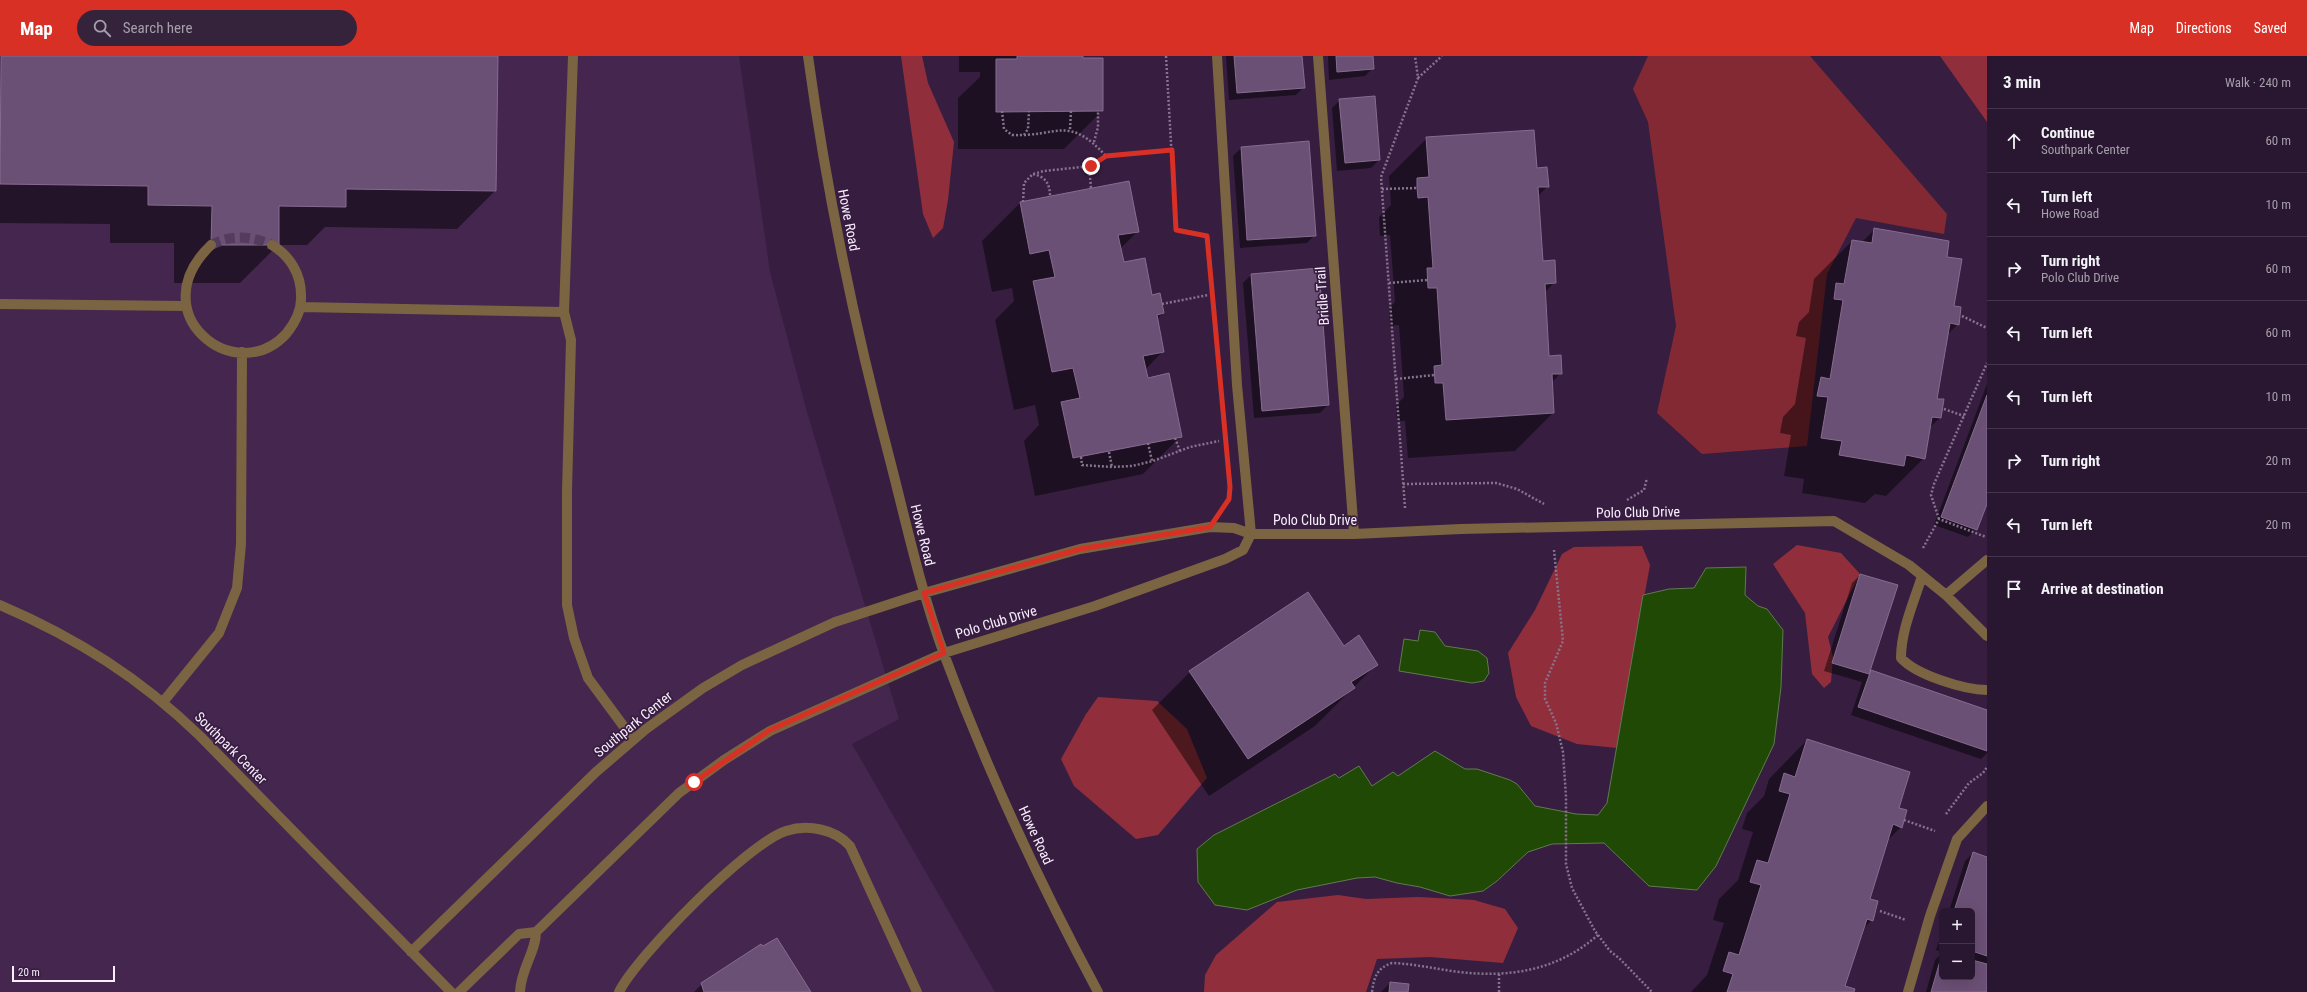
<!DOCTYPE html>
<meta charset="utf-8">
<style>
body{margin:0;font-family:"Roboto Condensed",sans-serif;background:#35233c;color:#f1f3f6}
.controls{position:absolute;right:12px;bottom:12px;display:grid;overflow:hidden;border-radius:6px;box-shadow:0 4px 16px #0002}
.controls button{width:36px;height:36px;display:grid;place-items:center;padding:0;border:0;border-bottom:1px solid #45354c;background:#291630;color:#f1f3f6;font:20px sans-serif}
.scale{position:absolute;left:12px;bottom:10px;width:103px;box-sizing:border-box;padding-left:4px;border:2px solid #f9edfe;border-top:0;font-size:11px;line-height:14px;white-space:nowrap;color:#f9edfe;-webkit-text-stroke:3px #371e40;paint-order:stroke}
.stop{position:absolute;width:12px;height:12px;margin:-9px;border:3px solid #d93025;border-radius:50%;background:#fff}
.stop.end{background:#d93025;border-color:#fff;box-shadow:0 1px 4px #0008}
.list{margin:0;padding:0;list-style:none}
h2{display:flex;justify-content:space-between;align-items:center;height:52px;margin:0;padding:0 16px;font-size:17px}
h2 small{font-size:13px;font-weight:400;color:#a59fab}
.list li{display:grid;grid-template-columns:26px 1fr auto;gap:12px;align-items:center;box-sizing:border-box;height:64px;padding:0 16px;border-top:1px solid #45354c}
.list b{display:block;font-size:15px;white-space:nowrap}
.list p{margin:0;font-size:13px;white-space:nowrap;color:#a59fab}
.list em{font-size:13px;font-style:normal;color:#a59fab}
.icon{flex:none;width:22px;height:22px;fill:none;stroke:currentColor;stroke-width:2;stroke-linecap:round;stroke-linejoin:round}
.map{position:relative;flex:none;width:1987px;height:936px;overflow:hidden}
header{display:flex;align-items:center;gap:24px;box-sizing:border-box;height:56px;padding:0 20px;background:#d93025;color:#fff}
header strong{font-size:19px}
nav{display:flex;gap:22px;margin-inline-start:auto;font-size:14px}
.search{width:280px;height:36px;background:#35233c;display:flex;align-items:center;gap:10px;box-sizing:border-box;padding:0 14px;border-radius:22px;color:#a59fab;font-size:15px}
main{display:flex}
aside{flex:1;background:#291630}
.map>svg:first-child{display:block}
</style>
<header>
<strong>Map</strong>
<div class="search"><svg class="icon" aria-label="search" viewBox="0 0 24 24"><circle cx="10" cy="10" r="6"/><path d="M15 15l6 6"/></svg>Search here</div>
<nav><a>Map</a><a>Directions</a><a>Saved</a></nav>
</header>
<main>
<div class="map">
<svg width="1987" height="936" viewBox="0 0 1987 936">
<rect width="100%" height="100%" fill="#371e40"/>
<path fill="#44264e" d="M0 0H739L770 216 807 356 899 663 852 688 995 936H0Z"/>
<path fill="#832934" d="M1648 0H1810L1947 158 1944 178 1856 162 1827 218 1807 390 1702 398 1657 357 1676 270 1648 66 1633 33Z"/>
<path fill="#902f3b" d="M901 0H922L928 27 954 86 948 144 943 172 933 182 923 158Z
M1940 0H1987V66Z
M1797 489 1841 497 1860 518 1828 581 1833 601 1831 626 1824 632 1812 618 1805 557 1773 508Z
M1642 490 1650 509 1617 692 1577 688 1531 670 1516 641 1508 597 1535 554 1562 498 1574 491Z
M1098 641 1157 645 1187 673 1207 722 1158 779 1136 783 1074 730 1061 703 1086 658Z
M1338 839 1366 843 1418 841 1474 844 1505 853 1518 872 1503 907 1430 901 1377 903 1366 936H1204L1205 919 1216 899 1277 846Z"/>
<path fill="#1f4905" stroke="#607a50" d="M1746 511 1745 539 1758 550 1767 553 1783 574 1781 631 1774 688 1716 810 1697 834 1649 830 1604 787 1552 788 1528 796 1497 825 1483 835 1450 840 1420 831 1397 827 1375 821 1357 822 1297 834 1247 854 1215 849 1198 826 1197 793 1214 779 1335 718 1339 722 1359 710 1372 730 1393 716 1398 720 1435 695 1465 713H1477L1510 724 1517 728 1535 750 1576 758 1598 759 1607 747 1643 539 1669 533 1694 532 1706 512Z
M1420 574 1435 576 1445 590 1478 595 1487 602 1489 617 1484 625 1472 627 1399 615 1404 583 1418 585Z"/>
<path fill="#0007" d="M0 0H497L495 135 457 173 325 171 307 189H278L240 227H174V187H110V168L0 167Z
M959 0H1083L1102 55 1064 93H958V42L980 21V16H959Z
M1226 0H1301L1304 31 1296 39 1229 44Z
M1328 0H1372L1373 12 1365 20 1329 24Z
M1340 44 1379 104 1371 112 1337 115 1332 52Z
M1427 82 1536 113 1548 130 1538 140 1542 206 1555 226 1544 237 1548 301 1561 317 1551 327 1553 357 1515 395 1408 402 1405 365H1397L1396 349 1404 341 1399 269 1390 270 1389 252 1395 246 1390 179 1380 180 1379 161 1391 149 1389 120Z
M1241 92 1315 179 1307 187 1240 192 1233 100Z
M1128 126 1138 175 1120 193 1123 208 1152 240 1163 257 1157 263 1163 295 1145 314 1147 323 1181 380 1143 418 1035 440 1024 385 1039 369 1035 349 1014 354 995 264 1014 245 1012 232 992 236 982 185 1020 147Z
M1875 173 1946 202 1958 268 1947 279 1936 343 1940 362 1929 372 1924 402 1886 440 1875 438 1865 447 1802 437 1804 423 1784 420 1791 379 1780 377 1783 361 1795 348 1806 282 1796 280 1799 266 1809 256 1814 223 1852 185 1862 186Z
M1251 219 1328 349 1320 357 1254 362 1243 227Z
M1987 328V445L1976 473 1968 481 1934 469Z
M1860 519 1869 615 1987 655V697L1981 703 1851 659 1862 626 1824 615 1852 527Z
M1343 591 1377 608 1315 670 1209 740 1152 654 1190 616Z
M1807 684 1898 752 1901 771 1887 785 1869 844 1872 864 1862 874 1844 931 1853 936H1691L1707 919 1724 867 1713 864 1719 843 1738 824 1753 776 1742 773 1747 757 1764 740 1769 723Z
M1973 797 1987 802V936H1926L1935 904 1942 897V921H1972V855H1949L1965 805Z
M1942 877V896L1936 894Z
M1390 927 1407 936H1381Z
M702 928 809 936H694Z"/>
<path fill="#6b5075" stroke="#876b91" d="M1 0H498L496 135 346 133V151L279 150V189H211L212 150 148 149V130L0 128Z
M1017 0H1083V2H1103V55L996 56V3H1017Z
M1234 0H1302L1305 32 1237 37Z
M1336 0H1373L1374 13 1337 16Z
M1375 40 1380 104 1345 107 1339 43Z
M1534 74 1537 112 1547 111 1549 131H1538L1543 205 1555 204 1556 227 1545 228 1549 300 1561 299 1562 318H1552L1554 357 1446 364 1443 327H1435L1434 310 1442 309 1437 232H1428L1427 212H1433L1428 141 1418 142 1417 132V122L1429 121 1426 81Z
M1309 85 1316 180 1247 184 1241 91Z
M1129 125 1139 176 1118 179 1124 206 1145 202 1152 239 1160 237 1164 257 1157 259 1164 296 1143 300 1148 322 1169 317 1182 381 1073 402 1061 346 1080 342 1073 312 1052 316 1033 225 1055 221 1049 194 1030 198 1020 146Z
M1874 172 1949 185 1947 201 1962 203 1954 250 1961 251 1959 269 1950 267 1937 343H1944L1941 362 1932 361 1925 403 1906 399 1904 410 1839 399 1842 385 1821 382 1828 341 1817 340 1821 321 1830 323 1843 244 1834 243 1836 227 1844 228 1852 184 1872 187Z
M1319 212 1329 349 1262 355 1251 218Z
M1987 339V448L1977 474 1941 461Z
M1860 518 1898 529 1869 618 1832 607Z
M1308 536 1344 590 1359 579 1378 609 1351 626 1355 632 1248 703 1189 615Z
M1871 614 1987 654V695L1858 651Z
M1807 683 1910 716 1899 752 1907 754 1902 772 1893 768 1870 843 1878 845 1873 865 1867 863 1845 930 1855 933 1854 936H1727L1733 918 1723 915 1729 896 1739 899 1761 829 1750 826 1757 804 1768 807 1790 738 1779 735 1784 717 1795 721Z
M1973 796 1987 801V900L1972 895V855H1954Z
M777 882 811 936H704L701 927 761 888 763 890Z
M1942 898V921H1972V904L1987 908V936H1931Z
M1390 926 1409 928 1408 936H1389Z"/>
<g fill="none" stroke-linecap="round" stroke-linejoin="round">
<path stroke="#543d5c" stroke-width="10" stroke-dasharray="10 5" stroke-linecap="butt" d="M211 189C232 178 252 180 272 189"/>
<path stroke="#87738e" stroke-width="2.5" stroke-dasharray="2 2" stroke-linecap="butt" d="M1166 0 1176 174 1205 179
M1418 22 1442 0
M1002 55 1004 73 1012 79C1059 81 1067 58 1106 100
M1070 73 1071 55
M1024 79 1028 73 1029 55
M1094 86 1098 71V55
M1089 110 1091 132
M1033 118C1046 121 1050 128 1050 141
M1382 133 1417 132
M1023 146 1024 127 1033 118 1044 115 1091 110 1106 100 1172 94
M1389 227 1427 224
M1162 248 1208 239
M1962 260 1987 272
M1396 323 1434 319
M1944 353 1964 360
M1175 382 1180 395
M1148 387 1152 405
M1109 396 1112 411
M1081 401 1082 409 1112 411 1132 410 1153 405 1190 391 1219 385
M1403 428 1496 427 1517 433 1544 448
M1627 444 1644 434 1647 422
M1405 452 1381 121 1418 22 1415 0
M1939 463 1931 439 1934 428 1987 307
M1923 492 1939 463 1986 481
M1554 494 1563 585 1545 627V643L1556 667 1563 696 1566 741V808L1572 832 1595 875 1610 895 1619 902 1652 936
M1946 758 1969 727 1983 717 1987 711
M1904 764 1935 775
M1880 855 1906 864
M1372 936C1374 921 1377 912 1392 907 1415 908 1436 913 1459 916 1511 922 1558 914 1598 879
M1499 936V918"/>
<path stroke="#7b6441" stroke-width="10" d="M573 0 564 256 571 284 567 435V549L574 582 588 622 633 683
M808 0C827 140 856 276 892 412 908 475 922 538 944 598 987 714 1040 828 1098 936
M1217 0 1237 329 1251 478
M1318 0 1354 478
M211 189C140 257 235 333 286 278 295 267 302 253 301 239 301 218 290 200 272 189
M0 248 186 250
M300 251 564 256
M1922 520C1914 546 1901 574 1901 602 1916 619 1965 634 1987 634
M1946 539 1987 504
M0 549C77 582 140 622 200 680L451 936
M163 646 219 577 237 532 241 488 242 296
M411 896 596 716 646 673 703 632 742 609 835 566 924 537 1080 493 1210 471 1234 472 1251 478H1354L1461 473 1834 465 1909 509 1946 539 1987 580
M459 936 519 878 536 876 679 737 724 704 770 675 944 597 1095 550 1225 503 1243 494 1251 478
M520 936C521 912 536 896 536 876
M619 936C637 900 748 787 786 775 808 768 835 773 850 790L917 936
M1908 936 1930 860 1957 783 1987 750"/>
</g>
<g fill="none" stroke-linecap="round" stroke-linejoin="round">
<path stroke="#d93025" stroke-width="5" d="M694 726 770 674 944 597 924 537 1080 493 1210 471 1229 443 1230 431 1207 180 1176 174 1172 94 1106 100 1091 110"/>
</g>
<g text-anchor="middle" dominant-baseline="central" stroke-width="3.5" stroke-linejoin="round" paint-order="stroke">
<g font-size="14" fill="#f9edfe" stroke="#371e40">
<text transform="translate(849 164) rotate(79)">Howe Road</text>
<text transform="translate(1322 240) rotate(-94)">Bridle Trail</text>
<text transform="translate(1638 456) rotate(-1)">Polo Club Drive</text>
<text x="1315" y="464">Polo Club Drive</text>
<text transform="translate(923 479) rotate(76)">Howe Road</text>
<text transform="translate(996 566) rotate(-17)">Polo Club Drive</text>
<text transform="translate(633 668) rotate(-39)">Southpark Center</text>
<text transform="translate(231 692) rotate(45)">Southpark Center</text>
<text transform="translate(1036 779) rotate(65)">Howe Road</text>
</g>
</g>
</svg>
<div class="controls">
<button>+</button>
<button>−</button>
</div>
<div class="scale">20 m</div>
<div class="stop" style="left:694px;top:726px"></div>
<div class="stop end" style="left:1091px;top:110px"></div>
</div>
<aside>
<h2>3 min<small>Walk · 240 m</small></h2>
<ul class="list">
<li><svg class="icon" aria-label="ahead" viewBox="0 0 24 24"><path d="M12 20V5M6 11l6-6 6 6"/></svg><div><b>Continue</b><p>Southpark Center</p></div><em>60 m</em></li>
<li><svg class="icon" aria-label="left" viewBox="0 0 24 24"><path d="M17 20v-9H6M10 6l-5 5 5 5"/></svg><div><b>Turn left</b><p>Howe Road</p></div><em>10 m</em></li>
<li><svg class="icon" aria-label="right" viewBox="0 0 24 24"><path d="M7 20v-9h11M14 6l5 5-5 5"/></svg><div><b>Turn right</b><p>Polo Club Drive</p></div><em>60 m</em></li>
<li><svg class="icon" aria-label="left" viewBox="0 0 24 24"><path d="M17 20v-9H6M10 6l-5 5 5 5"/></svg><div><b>Turn left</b></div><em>60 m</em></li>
<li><svg class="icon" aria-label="left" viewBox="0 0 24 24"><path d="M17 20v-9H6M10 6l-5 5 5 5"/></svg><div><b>Turn left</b></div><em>10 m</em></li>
<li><svg class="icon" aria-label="right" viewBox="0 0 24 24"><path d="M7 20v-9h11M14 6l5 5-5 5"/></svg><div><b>Turn right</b></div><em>20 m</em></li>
<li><svg class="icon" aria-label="left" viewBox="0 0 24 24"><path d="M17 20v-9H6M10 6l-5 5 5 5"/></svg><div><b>Turn left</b></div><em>20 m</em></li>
<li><svg class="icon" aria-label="arrive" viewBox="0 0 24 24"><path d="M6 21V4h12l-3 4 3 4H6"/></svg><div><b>Arrive at destination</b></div></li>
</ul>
</aside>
</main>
